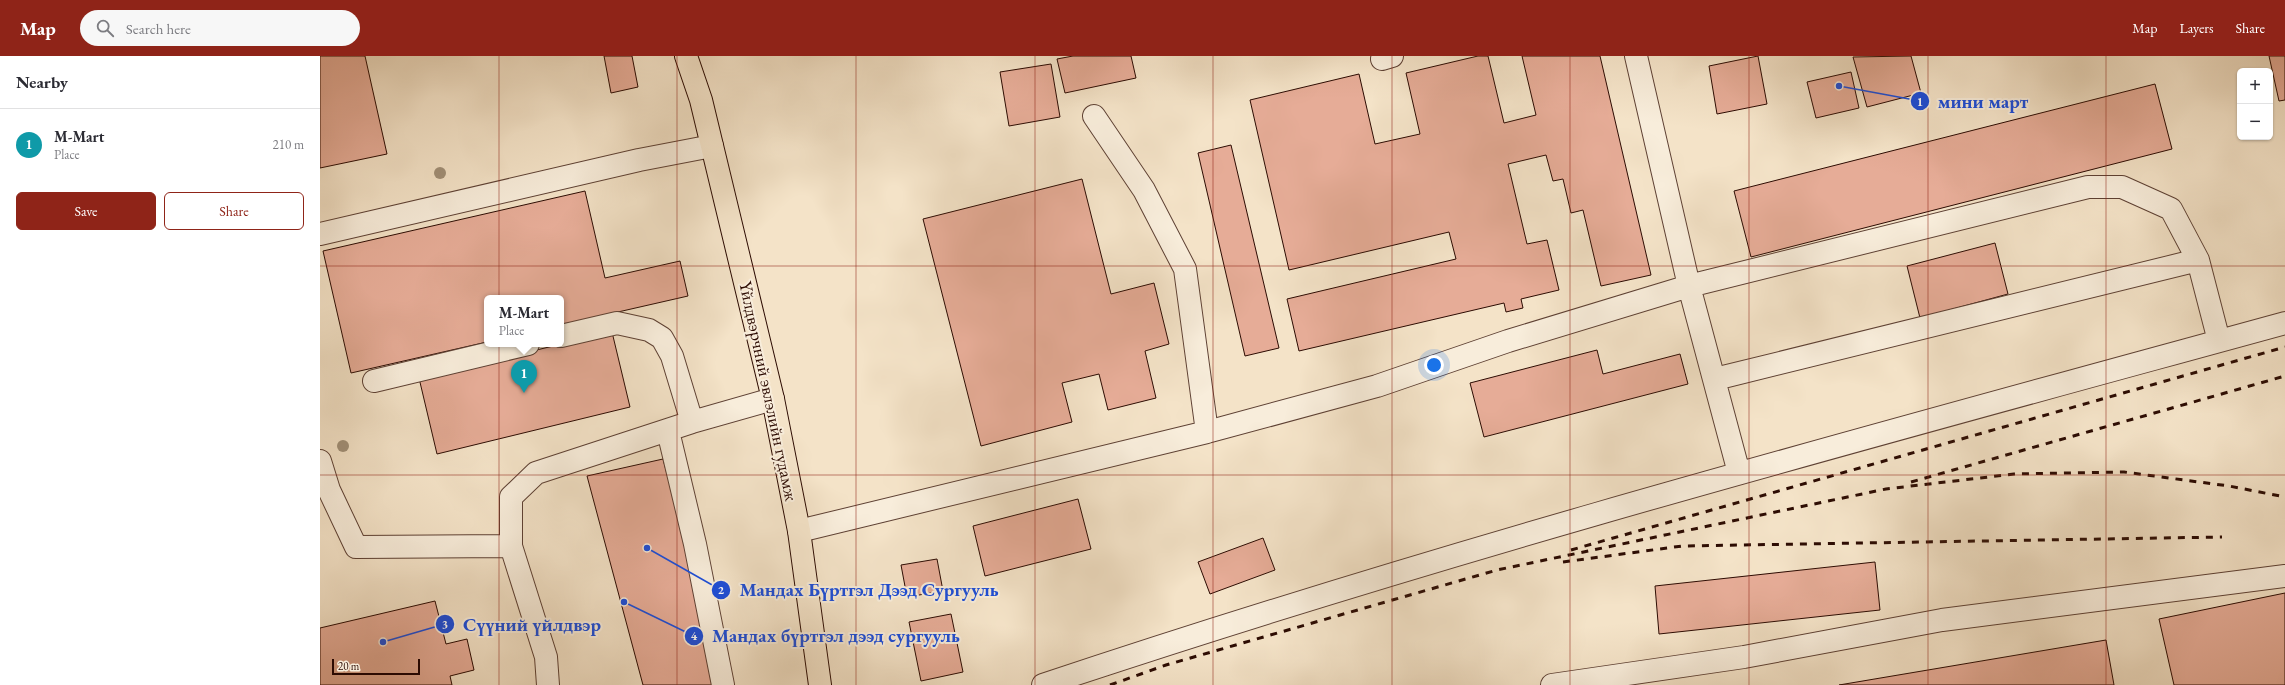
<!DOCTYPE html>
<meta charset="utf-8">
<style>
body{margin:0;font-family:"EB Garamond",serif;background:#f7f7f7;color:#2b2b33}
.controls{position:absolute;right:12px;top:12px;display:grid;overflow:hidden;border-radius:6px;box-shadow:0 1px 3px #0004}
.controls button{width:36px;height:36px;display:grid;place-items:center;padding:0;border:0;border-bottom:1px solid #e1e1e2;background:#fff;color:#2b2b33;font:20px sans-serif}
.scale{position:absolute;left:12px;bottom:10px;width:88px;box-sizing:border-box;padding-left:4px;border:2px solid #2c0b02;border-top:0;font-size:11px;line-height:14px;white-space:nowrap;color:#2c0b02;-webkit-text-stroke:3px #f8eddb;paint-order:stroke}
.you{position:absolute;left:1114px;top:309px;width:14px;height:14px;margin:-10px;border:3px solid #fff;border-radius:50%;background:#1a73e8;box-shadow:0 0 0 6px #1a73e833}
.badge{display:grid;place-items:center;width:26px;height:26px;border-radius:50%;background:#8f2418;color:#fff;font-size:13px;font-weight:700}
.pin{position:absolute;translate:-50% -33px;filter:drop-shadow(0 1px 2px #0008)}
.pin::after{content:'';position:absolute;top:21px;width:14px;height:12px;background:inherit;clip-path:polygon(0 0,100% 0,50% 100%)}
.popup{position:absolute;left:164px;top:239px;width:80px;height:52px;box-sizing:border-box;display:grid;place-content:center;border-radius:6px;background:#fff;filter:drop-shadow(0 1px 3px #0005);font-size:13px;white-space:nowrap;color:#7c7c81}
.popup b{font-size:15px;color:#2b2b33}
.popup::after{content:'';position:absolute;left:50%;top:100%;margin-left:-8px;border:8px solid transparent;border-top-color:#fff}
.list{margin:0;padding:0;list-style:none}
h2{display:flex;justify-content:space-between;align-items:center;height:52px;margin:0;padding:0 16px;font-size:17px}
h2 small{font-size:13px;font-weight:400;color:#7c7c81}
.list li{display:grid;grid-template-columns:26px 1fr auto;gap:12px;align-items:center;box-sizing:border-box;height:72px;padding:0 16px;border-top:1px solid #e1e1e2}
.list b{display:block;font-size:15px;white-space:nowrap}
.list p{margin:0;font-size:13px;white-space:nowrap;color:#7c7c81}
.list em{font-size:13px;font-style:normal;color:#7c7c81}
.actions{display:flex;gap:8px;padding:12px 16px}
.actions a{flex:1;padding:9px 0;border:1px solid #8f2418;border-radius:6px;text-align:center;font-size:14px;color:#8f2418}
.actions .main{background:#8f2418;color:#fff}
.icon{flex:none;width:22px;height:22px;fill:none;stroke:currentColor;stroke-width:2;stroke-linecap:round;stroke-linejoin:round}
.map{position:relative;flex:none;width:1965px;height:629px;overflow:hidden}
header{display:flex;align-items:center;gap:24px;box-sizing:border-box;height:56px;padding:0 20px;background:#8f2418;color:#fff}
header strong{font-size:19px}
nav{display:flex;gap:22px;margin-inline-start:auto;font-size:14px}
.search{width:280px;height:36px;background:#f7f7f7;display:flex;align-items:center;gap:10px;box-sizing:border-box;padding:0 14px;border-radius:22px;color:#7c7c81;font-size:15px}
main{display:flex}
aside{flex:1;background:#fff}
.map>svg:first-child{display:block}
</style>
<header>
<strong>Map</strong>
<div class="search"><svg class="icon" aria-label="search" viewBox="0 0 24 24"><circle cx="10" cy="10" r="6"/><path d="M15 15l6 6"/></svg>Search here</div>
<nav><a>Map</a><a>Layers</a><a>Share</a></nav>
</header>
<main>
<aside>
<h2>Nearby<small></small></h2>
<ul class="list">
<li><span class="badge" style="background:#0f9aa8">1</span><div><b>M-Mart</b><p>Place</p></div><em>210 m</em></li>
</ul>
<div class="actions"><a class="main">Save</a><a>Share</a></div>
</aside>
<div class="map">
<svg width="1965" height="629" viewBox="0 0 1965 629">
<rect width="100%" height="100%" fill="#f4e3c8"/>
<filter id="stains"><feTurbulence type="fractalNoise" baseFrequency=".005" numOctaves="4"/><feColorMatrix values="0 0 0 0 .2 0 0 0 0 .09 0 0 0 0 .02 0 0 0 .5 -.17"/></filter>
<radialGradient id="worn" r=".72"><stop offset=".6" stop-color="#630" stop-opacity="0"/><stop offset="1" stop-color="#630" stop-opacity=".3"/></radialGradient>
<path fill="#e6ac97" stroke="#2c0b02" d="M0 0H45L67 98 0 112Z
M284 0H312L318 31 291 37Z
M753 0H811L816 22 745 37 737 3Z
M1158 0H1168L1184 67 1216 59 1202 0H1280L1331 219 1281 230 1263 154 1251 157 1243 123 1233 125 1226 99 1188 108 1207 188 1227 184 1239 234 1201 243 1203 252 1186 256 1184 247 979 295 967 243 1136 203 1129 176 969 214 930 44 1039 18 1055 88 1100 78 1086 17Z
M1438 0 1447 48 1397 58 1389 10Z
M1591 0 1601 37 1547 51 1533 1Z
M1949 0H1965V44L1959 45Z
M731 8 740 61 689 70 680 16Z
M1531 16 1539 52 1496 62 1487 26Z
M1835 28 1852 93 1431 201 1414 135Z
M911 89 959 292 925 300 878 97Z
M762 123 791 238 834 227 849 288 825 295 836 342 788 354 779 318 742 327 752 366 661 390 603 163Z
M265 135 285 222 360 205 368 240 241 269V242H167V286L31 317 3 195Z
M1675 187 1688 238 1600 262 1587 210Z
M292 276 310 351 117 398 99 322Z
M1277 294 1283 318 1360 298 1368 328 1164 381 1150 327Z
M343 403 386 563 399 629H323L267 420Z
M758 443 771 493 665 520 653 470Z
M943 482 955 514 890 538 878 506Z
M617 503 623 535 587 541 581 509Z
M1555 506 1560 554 1339 578 1335 530Z
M1965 537V629H1854L1839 563Z
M115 545 126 588 147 583 154 614 130 620 132 629H0V572Z
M631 558 643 616 601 625 589 566Z
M1786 584 1794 629H1519Z"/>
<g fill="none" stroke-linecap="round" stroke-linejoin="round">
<defs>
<path id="minor" d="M1316 0 1369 230 1419 417
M1062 3 1072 0
M774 60 824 134 865 213 887 376
M0 178 319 104 392 90
M241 280 297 267 329 274 342 282 352 300 372 366
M1395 323 1878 204
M54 325 208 288
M348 375 375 488 403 629
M0 405 9 434 36 491 191 490
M479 475 887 376 1057 330 1188 285 1369 230 1768 131H1802L1851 153 1878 204 1899 285
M228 629 226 601 191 490V441L216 417 372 366 453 343
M723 629C1132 492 1549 381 1965 267
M1232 629 1424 601 1622 564 1965 520"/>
<path id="major" d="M366 0 381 44 453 343 479 475 500 629"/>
</defs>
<use href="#minor" stroke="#5e4134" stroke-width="24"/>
<use href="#major" stroke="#2c0b02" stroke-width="24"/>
<use href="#minor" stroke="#f8eddb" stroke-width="22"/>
<use href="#major" stroke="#f4e3c8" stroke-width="22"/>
<path stroke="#2c0b02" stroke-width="3" stroke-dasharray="7 7" stroke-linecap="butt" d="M1591 426 1965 320
M1251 494 1965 291
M1243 506 1362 490 1902 481
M790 629 846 609 1177 514 1566 433 1694 418 1804 416 1909 430 1965 441"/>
</g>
<g fill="#a19078">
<circle cx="120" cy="117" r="6"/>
<circle cx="23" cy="390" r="6"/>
</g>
<path fill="none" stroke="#8f2418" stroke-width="1" stroke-opacity="0.55" d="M179 0V629M357 0V629M536 0V629M715 0V629M893 0V629M1072 0V629M1250 0V629M1429 0V629M1608 0V629M1786 0V629M0 210H1965M0 419H1965"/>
<g text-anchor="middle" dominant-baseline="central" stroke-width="4" stroke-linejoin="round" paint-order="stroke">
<g font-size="18" fill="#2c0b02" stroke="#f8eddb">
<text transform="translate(449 335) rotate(78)">Үйлдвэрчний эвлэлийн гудамж</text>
</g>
</g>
<path fill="none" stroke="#1d4ed8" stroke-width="1.5" d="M1519 30L1600 45M327 492L401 534M63 586L125 568M304 546L374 580"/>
<g fill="#1d4ed8" stroke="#f8eddb" stroke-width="1.5">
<circle cx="1519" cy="30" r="4"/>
<circle cx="327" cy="492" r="4"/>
<circle cx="63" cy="586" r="4"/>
<circle cx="304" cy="546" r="4"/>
<circle cx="1600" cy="45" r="10"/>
<circle cx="401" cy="534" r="10"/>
<circle cx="125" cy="568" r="10"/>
<circle cx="374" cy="580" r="10"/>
</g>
<g font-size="12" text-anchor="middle" font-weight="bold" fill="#fff">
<text x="1600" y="50">1</text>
<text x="401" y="538">2</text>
<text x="125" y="572">3</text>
<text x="374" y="584">4</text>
</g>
<g font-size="19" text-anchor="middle" font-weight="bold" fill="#1d4ed8" stroke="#f8eddb" stroke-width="4" stroke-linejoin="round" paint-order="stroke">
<text x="1663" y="52">мини март</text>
<text x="549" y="540">Мандах Бүртгэл Дээд Сургууль</text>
<text x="212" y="575">Сүүний үйлдвэр</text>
<text x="516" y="586">Мандах бүртгэл дээд сургууль</text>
</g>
<rect width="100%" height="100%" filter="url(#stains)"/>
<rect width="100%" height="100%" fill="url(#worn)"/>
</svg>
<div class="controls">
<button>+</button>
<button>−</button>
</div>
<div class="scale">20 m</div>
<div class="you"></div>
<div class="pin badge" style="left:204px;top:337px;background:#0f9aa8">1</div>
<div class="popup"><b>M-Mart</b>Place</div>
</div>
</main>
